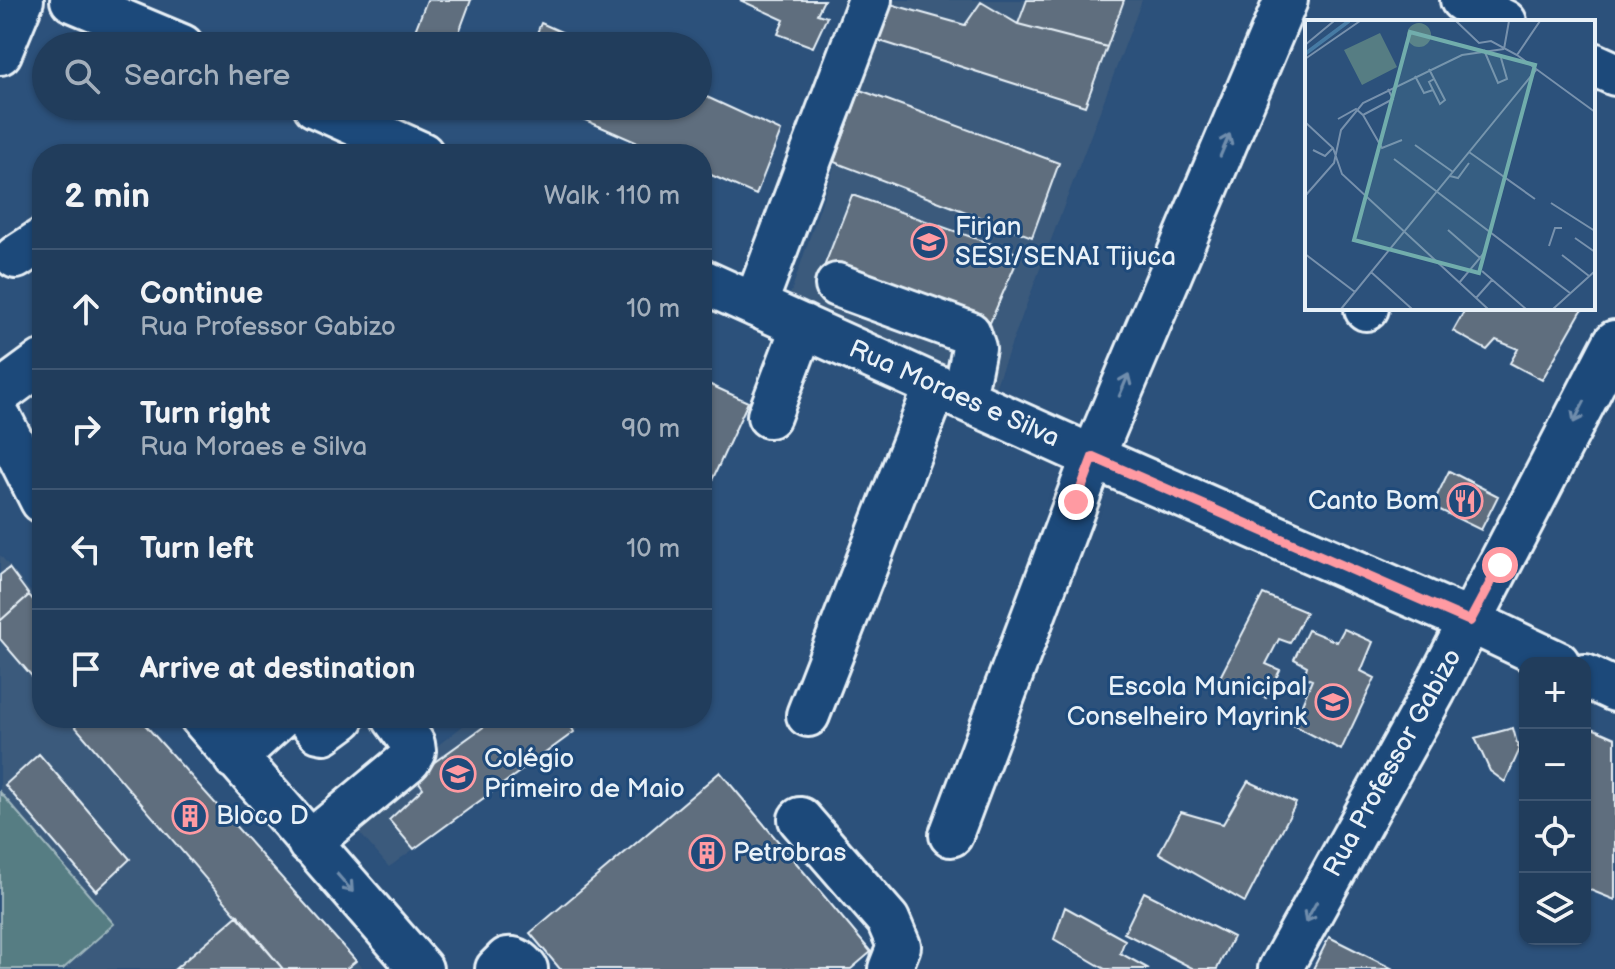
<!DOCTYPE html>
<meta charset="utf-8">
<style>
body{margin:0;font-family:"Balsamiq Sans",sans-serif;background:#2d4865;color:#f1f3f6}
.controls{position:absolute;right:24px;bottom:24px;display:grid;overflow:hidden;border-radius:16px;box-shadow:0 2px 6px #0004}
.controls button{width:72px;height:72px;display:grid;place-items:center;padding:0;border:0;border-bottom:2px solid #3e5672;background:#213d5c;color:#f1f3f6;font:40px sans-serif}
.stop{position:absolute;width:24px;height:24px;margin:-18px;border:6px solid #ff9aa2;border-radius:50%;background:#fff}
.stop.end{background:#ff9aa2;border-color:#fff;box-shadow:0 2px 8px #0008}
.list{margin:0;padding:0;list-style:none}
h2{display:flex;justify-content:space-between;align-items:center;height:104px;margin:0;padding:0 32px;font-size:34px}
h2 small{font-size:26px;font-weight:400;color:#a2aebb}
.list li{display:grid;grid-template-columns:52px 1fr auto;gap:24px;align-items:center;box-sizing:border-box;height:120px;padding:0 32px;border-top:2px solid #3e5672}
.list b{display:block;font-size:30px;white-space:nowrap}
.list p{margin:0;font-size:26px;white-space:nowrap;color:#a2aebb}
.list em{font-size:26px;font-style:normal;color:#a2aebb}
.icon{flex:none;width:44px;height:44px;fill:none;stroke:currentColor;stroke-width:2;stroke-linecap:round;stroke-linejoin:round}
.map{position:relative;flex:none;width:1615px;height:969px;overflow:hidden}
.search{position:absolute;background:#213d5c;box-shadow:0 2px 6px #0004;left:32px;top:32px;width:680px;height:88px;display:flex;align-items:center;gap:20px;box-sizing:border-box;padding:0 28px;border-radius:44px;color:#a2aebb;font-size:30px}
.panel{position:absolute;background:#213d5c;box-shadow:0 2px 6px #0004;left:32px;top:144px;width:680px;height:584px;border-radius:32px}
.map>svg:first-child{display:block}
</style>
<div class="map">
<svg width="1615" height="969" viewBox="0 0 1615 969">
<rect width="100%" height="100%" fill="#2c517b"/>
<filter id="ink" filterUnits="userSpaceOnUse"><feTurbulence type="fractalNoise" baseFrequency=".0125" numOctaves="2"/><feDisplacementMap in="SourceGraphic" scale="16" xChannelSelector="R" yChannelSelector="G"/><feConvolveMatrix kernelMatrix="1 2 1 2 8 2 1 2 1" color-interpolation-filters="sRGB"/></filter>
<g filter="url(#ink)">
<path fill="#3b5a7c" d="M891 0H1142L991 398 788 301Z
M0 555 42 605V718H142L364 969H0Z
M473 718H584L587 722 389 867 346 817Z"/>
<path fill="#567d83" stroke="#9fb7be" stroke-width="2" d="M0 792 114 924 63 969H0Z"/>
<path fill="#5e6e7e" stroke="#e8f1f8" stroke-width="2" d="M427 0H471L454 46H409Z
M740 0H824L817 14 827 17 813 47 778 34 784 20Z
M1027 0H1124L1107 47 1018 24Z
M981 2 1018 24 1107 47 1085 106 877 40 890 4 965 25Z
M541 23 593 46H532Z
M860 90 1059 163 1032 237 834 162Z
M698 93 781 131 756 195 702 171V154H663L553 106H698Z
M852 195 1020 254 986 332 824 267Z
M1466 308H1583L1542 380 1510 363 1518 349 1496 340 1487 350 1453 331Z
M702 381 748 402 702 502Z
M1449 471 1498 496 1481 530 1432 506Z
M9 568 29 595 0 621V575Z
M1263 594 1306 612 1290 643 1279 639 1266 664 1280 670 1266 698 1219 679Z
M29 595 42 610V688L0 639V621Z
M1344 629 1373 642 1361 671 1375 678 1341 750 1293 725 1312 680 1304 677 1307 666 1294 659 1308 630 1337 642Z
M68 718H139L356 961 346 969H283Z
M496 718H567L574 732 414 849 389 820 423 788 415 776Z
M1513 728 1519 751 1505 782 1490 771 1475 738Z
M1592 728 1615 738V900L1585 888V743Z
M39 754 130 859 96 891 5 785Z
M720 772 871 952 851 969H560L530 933Z
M1248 781 1296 803 1245 902 1159 853 1181 812 1223 824Z
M1144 892 1233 937 1217 969H1194L1124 933Z
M1065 907 1125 940 1120 953 1149 969H1105L1054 939Z
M238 915 283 969H175Z
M1329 937 1393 969H1313Z"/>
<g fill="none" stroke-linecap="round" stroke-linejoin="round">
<defs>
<path id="minor" d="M72 0 182 46
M1462 0 1505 22
M0 53 22 0
M1593 64 1615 74
M315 106 422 154
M16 257 42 240
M702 281 1093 457 1470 621 1558 663
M837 285 969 333 974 348 964 398
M755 305 870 0
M1366 309 1367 308
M0 393 42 362
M769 416 803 326
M0 418 42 501
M1585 676 1615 690
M808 715 936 386
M202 718 421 969
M307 718 319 731 324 732 343 718
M235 758 279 718
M800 819 888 920 899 946 890 969
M951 835 1093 457 1286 0
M309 843 409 760 414 751 413 744 394 718
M497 969 507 959C516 958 520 962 526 969
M1280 969 1434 691 1615 342"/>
</defs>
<use href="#minor" stroke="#e8f1f8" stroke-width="48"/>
<use href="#minor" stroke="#1f4a7a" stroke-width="42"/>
</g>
<defs><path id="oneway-shaft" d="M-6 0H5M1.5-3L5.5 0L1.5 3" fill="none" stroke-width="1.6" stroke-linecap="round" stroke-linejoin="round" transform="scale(2)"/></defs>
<g stroke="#6f8dac">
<use href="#oneway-shaft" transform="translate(1225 145) rotate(-67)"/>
<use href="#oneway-shaft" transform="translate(1124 385) rotate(-67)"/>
<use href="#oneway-shaft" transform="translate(1579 412) rotate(117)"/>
<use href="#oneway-shaft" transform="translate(345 883) rotate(49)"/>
<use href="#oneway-shaft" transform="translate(1311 912) rotate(119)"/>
</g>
</g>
<g fill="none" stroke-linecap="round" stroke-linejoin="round" filter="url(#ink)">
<path stroke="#ff9aa2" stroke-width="10" d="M1076 502 1093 457 1470 621 1500 565"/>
</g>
<defs>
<symbol id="university-ring" viewBox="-11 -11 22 22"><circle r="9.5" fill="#1f4a7a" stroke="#ff9aa2" stroke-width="1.5"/><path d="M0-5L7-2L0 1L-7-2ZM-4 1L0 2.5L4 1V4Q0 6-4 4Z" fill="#ff9aa2"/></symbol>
<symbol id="restaurant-ring" viewBox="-11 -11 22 22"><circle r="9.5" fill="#1f4a7a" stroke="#ff9aa2" stroke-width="1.5"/><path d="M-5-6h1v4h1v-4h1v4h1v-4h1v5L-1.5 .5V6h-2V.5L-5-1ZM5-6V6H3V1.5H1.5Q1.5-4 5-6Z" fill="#ff9aa2"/></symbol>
<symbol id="school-ring" viewBox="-11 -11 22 22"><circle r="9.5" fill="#1f4a7a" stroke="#ff9aa2" stroke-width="1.5"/><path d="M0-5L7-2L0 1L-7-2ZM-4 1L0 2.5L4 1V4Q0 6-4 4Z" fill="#ff9aa2"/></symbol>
<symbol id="building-ring" viewBox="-11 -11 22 22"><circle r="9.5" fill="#1f4a7a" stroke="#ff9aa2" stroke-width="1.5"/><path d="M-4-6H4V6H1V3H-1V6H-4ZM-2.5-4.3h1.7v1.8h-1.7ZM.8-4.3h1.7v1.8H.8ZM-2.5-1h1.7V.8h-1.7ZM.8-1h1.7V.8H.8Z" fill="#ff9aa2"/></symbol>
</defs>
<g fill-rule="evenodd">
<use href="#university-ring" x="909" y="222" width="40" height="40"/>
<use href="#restaurant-ring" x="1445" y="481" width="40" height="40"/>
<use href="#school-ring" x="1313" y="682" width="40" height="40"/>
<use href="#school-ring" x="438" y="754" width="40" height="40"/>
<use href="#building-ring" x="170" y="796" width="40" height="40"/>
<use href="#building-ring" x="687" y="833" width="40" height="40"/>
</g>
<g text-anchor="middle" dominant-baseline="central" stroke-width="6" stroke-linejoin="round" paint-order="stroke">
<g font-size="26" fill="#e8f1f8" stroke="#1f4a7a" text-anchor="start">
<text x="955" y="227">Firjan<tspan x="955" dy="30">SESI/SENAI Tijuca</tspan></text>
<text x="1439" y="501" text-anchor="end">Canto Bom</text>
<text x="1307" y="687" text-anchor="end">Escola Municipal<tspan x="1307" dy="30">Conselheiro Mayrink</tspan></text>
<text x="484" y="759">Colégio<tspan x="484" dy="30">Primeiro de Maio</tspan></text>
<text x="216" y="816">Bloco D</text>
<text x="733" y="853">Petrobras</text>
</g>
<g font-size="26" fill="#e8f1f8" stroke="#1f4a7a">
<text transform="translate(954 394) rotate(24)">Rua Moraes e Silva</text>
<text transform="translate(1393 763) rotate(-61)">Rua Professor Gabizo</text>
</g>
</g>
<g transform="translate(1305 20)">
<rect width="290" height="290" fill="#2c517b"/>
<path d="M102 15a12 12 0 1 1 24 0a12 12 0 1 1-24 0ZM75 13 92 47 57 65 39 30Z" fill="#567d83"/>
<path fill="none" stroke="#477ba4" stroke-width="4" d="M0 34 44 1"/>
<path fill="none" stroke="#7791ad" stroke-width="2" d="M151 1 174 23 186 21 212 35 290 92M0 25 29 1M199 29 204 1M179 30 193 63 202 59 196 38M212 35 235 1M0 39 55 1M124 49 140 80 135 84 124 62 129 59M110 56 119 73 128 70M58 95 77 128 97 120M33 99 51 89 58 95 88 79 83 69M0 102 28 128 37 154 183 289M110 125 148 152M8 130 20 136 28 128M164 132 230 179M89 139 265 273M145 156 153 158 164 143M0 176 29 143 36 110 58 83 157 35 199 29M246 183 290 211M143 210 175 238M270 218 290 232M244 226 250 208H257M0 234 50 272M257 235 284 256M177 251 221 289M66 252 107 289M154 263 179 233M171 278 187 260M36 289 231 50M248 289 290 251"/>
<path fill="#71adac" fill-opacity="0.15" stroke="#71adac" stroke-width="4" d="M105 12 230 45 174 253 49 220Z"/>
<rect width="290" height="290" fill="none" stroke="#e8f1f8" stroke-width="4"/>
</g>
</svg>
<div class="controls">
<button>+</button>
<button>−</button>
<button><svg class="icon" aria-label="locate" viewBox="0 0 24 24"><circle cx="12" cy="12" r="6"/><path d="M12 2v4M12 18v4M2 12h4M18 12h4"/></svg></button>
<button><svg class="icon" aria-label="layers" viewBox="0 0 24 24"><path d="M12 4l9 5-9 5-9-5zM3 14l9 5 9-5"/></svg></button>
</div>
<div class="stop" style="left:1500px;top:565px"></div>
<div class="stop end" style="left:1076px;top:502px"></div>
<div class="search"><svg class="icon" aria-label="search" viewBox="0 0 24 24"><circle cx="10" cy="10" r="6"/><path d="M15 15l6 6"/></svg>Search here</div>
<section class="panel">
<h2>2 min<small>Walk · 110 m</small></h2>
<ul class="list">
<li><svg class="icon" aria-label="ahead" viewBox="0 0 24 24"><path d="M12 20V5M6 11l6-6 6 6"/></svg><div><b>Continue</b><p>Rua Professor Gabizo</p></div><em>10 m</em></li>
<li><svg class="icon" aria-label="right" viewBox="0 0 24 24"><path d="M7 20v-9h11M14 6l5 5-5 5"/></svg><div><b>Turn right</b><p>Rua Moraes e Silva</p></div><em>90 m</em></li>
<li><svg class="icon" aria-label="left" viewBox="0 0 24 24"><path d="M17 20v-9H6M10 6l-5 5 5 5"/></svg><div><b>Turn left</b></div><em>10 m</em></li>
<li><svg class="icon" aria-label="arrive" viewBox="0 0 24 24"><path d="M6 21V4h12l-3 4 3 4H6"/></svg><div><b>Arrive at destination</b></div></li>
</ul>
</section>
</div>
